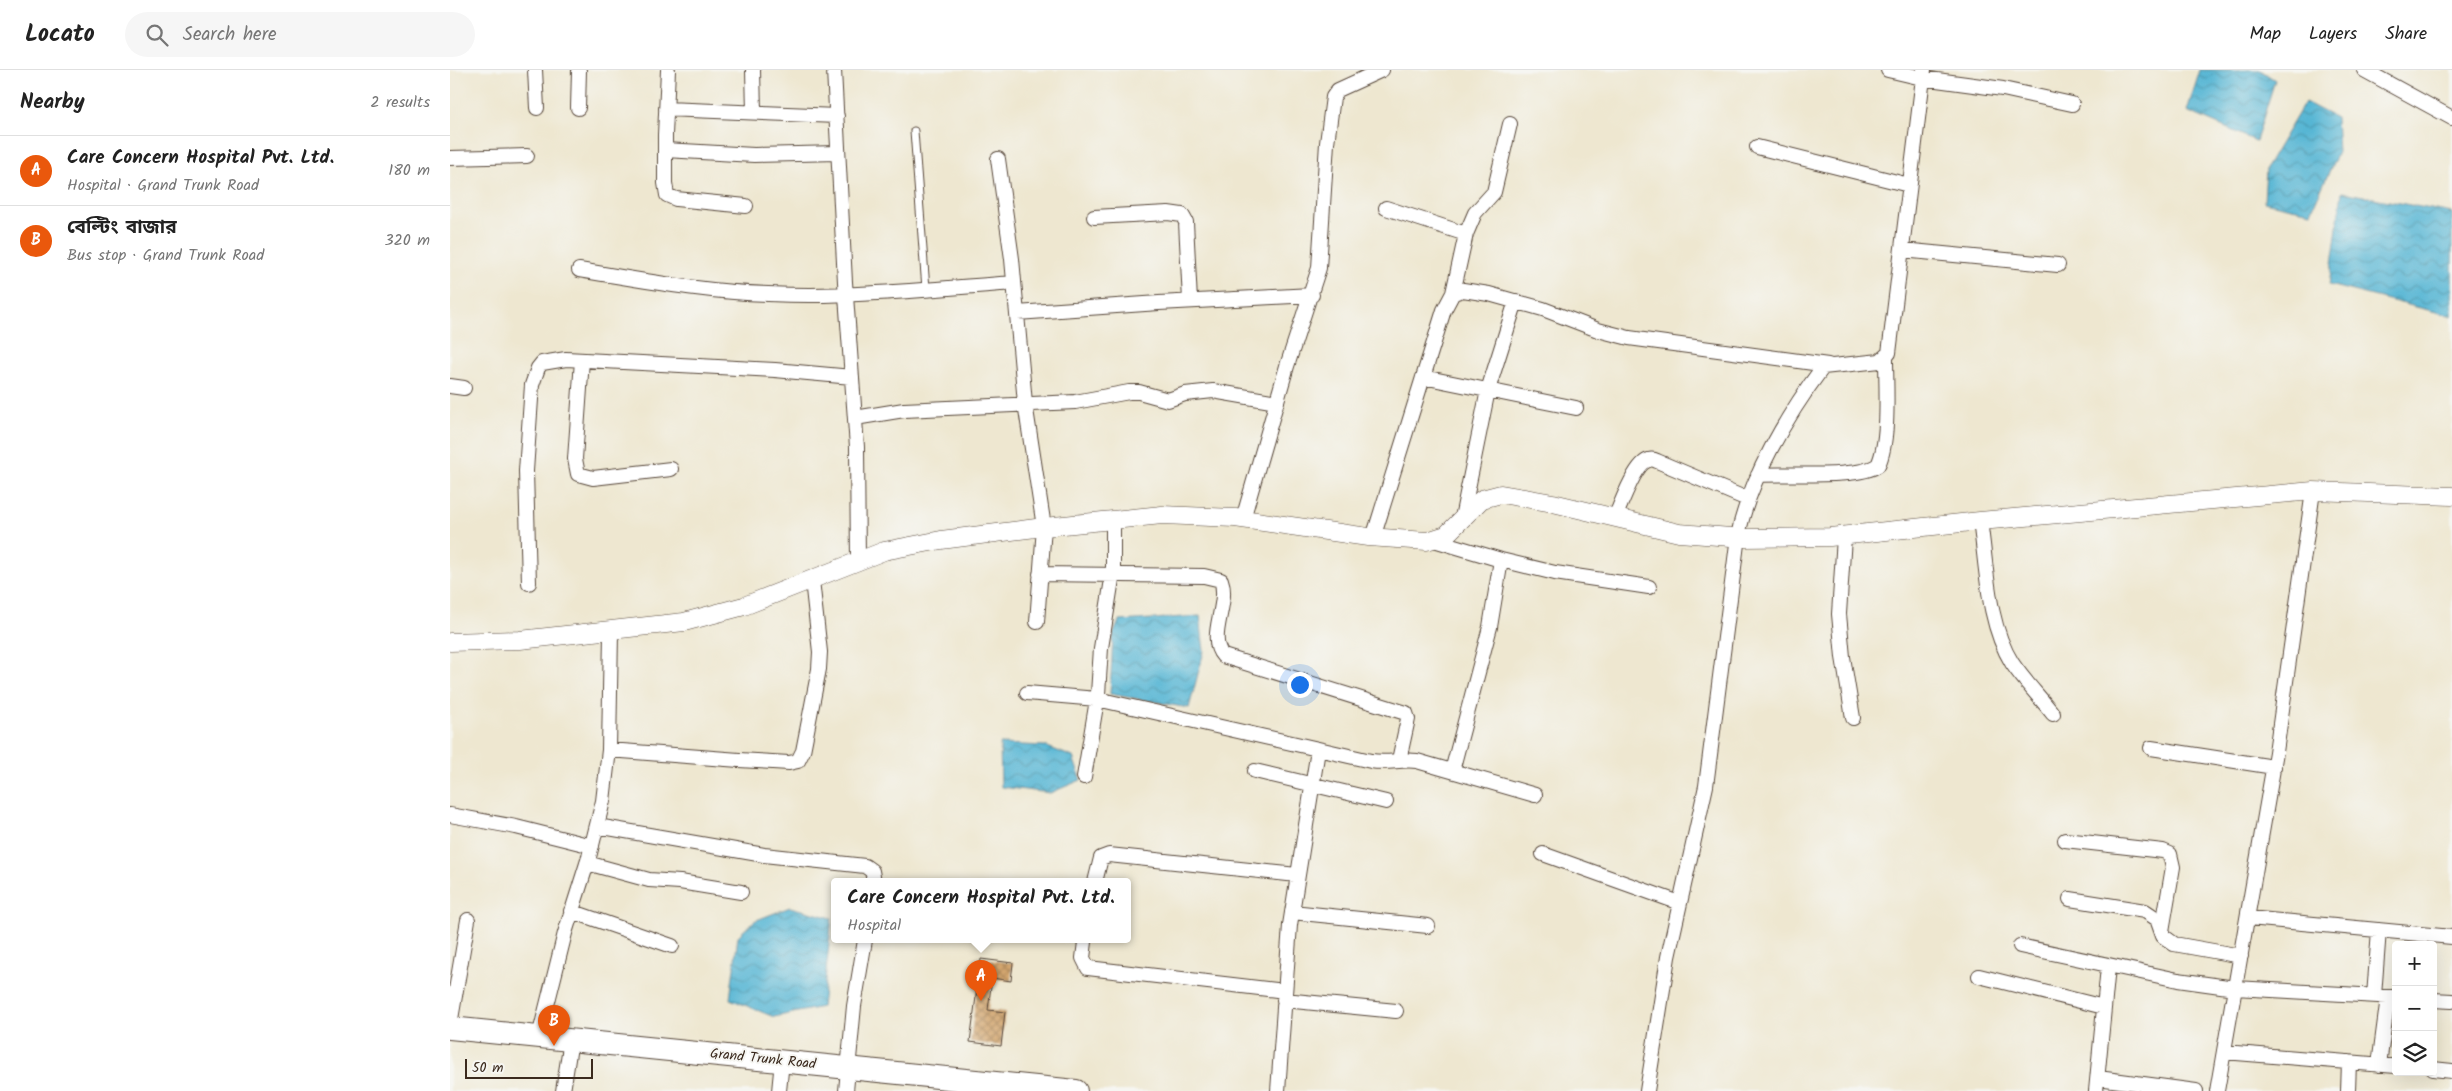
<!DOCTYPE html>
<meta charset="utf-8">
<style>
body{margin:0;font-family:Kalam,"Noto Sans Bengali",sans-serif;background:#f6f6f6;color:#222}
.controls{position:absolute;right:15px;bottom:15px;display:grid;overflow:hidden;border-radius:5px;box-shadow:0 5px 20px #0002}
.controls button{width:45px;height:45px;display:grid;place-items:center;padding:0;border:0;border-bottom:1px solid #e0e0e0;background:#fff;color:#222;font:25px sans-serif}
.scale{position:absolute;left:15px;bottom:12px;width:128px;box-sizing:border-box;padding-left:5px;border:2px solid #3b2a1e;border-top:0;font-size:14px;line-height:18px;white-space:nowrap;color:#3b2a1e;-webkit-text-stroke:4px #f6f6f2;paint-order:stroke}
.you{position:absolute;left:849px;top:614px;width:18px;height:18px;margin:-12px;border:4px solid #fff;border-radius:50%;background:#1a73e8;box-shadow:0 0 0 8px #1a73e833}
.badge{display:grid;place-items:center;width:32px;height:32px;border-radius:50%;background:#ea580c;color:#fff;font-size:16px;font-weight:700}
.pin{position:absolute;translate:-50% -41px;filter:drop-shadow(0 1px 2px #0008)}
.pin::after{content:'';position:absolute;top:26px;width:18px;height:15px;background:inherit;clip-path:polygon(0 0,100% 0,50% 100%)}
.popup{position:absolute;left:381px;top:808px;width:300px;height:65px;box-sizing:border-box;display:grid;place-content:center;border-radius:5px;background:#fff;filter:drop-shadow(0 1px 4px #0005);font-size:16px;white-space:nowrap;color:#767676}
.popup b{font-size:19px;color:#222}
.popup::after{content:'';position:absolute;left:50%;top:100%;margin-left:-10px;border:10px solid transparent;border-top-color:#fff}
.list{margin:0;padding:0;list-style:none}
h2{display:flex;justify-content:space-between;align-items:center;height:65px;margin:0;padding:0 20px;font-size:21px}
h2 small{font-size:16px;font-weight:400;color:#767676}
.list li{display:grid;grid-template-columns:32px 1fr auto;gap:15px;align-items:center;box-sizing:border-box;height:70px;padding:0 20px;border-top:1px solid #e0e0e0}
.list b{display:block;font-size:19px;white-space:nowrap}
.list p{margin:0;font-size:16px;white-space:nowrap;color:#767676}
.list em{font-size:16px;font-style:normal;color:#767676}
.icon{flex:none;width:28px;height:28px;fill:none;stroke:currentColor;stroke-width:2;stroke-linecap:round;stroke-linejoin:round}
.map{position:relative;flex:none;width:2002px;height:1021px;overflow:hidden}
header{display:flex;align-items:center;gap:30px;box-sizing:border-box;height:70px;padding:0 25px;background:#fff;border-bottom:1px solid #e0e0e0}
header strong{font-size:24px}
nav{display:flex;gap:28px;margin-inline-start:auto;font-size:18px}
.search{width:350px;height:45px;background:#f6f6f6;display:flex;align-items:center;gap:12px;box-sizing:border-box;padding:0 18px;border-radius:28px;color:#767676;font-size:19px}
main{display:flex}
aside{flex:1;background:#fff}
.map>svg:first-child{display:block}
</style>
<header>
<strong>Locato</strong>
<div class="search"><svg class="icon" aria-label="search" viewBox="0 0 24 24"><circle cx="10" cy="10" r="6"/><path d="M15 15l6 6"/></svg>Search here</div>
<nav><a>Map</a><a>Layers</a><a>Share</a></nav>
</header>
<main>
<aside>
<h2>Nearby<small>2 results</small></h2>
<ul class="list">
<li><span class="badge">A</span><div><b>Care Concern Hospital Pvt. Ltd.</b><p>Hospital · Grand Trunk Road</p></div><em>180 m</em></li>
<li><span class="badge">B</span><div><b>বেল্টিং বাজার</b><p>Bus stop · Grand Trunk Road</p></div><em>320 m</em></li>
</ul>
</aside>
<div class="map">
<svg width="2002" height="1021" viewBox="0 0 2002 1021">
<defs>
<pattern id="water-waves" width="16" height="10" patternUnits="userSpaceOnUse" patternTransform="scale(1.25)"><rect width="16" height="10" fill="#56b6d4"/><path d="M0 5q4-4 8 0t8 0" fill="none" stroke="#4894ab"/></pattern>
<pattern id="building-cross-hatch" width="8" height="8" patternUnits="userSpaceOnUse" patternTransform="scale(1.25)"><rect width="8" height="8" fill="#d2a56e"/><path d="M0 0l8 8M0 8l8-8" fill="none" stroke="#ac875a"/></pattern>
</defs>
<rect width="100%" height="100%" fill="#f6f6f2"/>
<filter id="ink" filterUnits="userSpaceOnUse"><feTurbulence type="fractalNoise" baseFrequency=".02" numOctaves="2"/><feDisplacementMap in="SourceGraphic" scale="10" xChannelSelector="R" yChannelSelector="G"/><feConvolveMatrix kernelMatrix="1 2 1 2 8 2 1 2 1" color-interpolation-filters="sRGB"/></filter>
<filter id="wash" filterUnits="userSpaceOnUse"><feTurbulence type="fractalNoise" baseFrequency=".0096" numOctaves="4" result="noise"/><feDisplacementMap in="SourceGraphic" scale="20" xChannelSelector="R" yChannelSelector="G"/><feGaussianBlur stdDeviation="1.12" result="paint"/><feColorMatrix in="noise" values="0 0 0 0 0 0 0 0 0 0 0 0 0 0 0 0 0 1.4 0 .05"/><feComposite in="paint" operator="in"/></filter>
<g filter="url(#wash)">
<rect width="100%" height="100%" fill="#eee7d0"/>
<path fill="url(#water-waves)" stroke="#487079" d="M1750 0H1810L1825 10 1806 71 1737 41Z
M1855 32 1886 48 1888 82 1861 142 1814 132 1816 98Z
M1892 122 2002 143V246L1879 215Z
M750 546 754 581 739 638 660 624 663 565 669 551Z
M550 674 595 676 623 687 631 710 600 723 551 717Z
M340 837 382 848 372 937 324 947 280 929 288 866 304 851Z"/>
<g id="blocks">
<path fill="url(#building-cross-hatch)" d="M531 889 563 893 561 911 542 908 538 940 555 942 551 976 520 972Z"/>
</g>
</g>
<g filter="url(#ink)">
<use href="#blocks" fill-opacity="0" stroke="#564639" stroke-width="1"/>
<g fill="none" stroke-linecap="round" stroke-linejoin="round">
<defs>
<path id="service" d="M464 61 476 219"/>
<path id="minor" d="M85 0 87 38
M218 0 215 65V113L217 125 226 129 296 136
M303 0 304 42
M384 0 395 212 407 377 408 492
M1438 0 1472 8 1553 19 1622 34
M1914 0 2002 48
M128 38 129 0
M216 39 387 46
M1307 77 1459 115
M215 80 304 85 388 83
M0 88 77 86
M548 89 562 189 575 333 594 457 587 552
M936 138 1016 164 1003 223
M644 147 718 143 732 145 736 152 740 231
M1016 164 1025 143 1044 122 1060 54
M1452 180 1608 195
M129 200C192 210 254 222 318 224 400 228 482 219 564 213
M567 243 709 233 862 225
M132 290 125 389 128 404 143 408 221 399
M973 307 1126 338
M0 316 14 318
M405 348 454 340 625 332 679 322H689L718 330 735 324 763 321 827 332
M1308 405C1336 403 1409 409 1428 395 1440 370 1436 316 1436 288
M1012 448 1038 320 1066 231
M1165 448C1170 436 1186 392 1199 390 1202 389 1205 390 1207 391L1297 429
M793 449 837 296 869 198 877 73 883 27 888 20 932 0
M1530 451C1537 497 1537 553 1562 593 1574 611 1590 627 1603 644
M1394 467 1389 544 1393 587 1403 648
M923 468 994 240 1003 223 1013 220 1039 224 1093 239 1148 260 1179 268 1378 295
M984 470 1051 490 1105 503 1199 517
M590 504 754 506 771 510C780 533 756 568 773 586L956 643 958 649 949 690
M79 513 76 401 82 315 88 298 92 293 116 289 325 300 402 307
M577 623 647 629 921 691C938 694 950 689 967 691L1085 725
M1701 678 1824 697
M159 680 289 690 339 693 348 691 353 681 369 599 370 582 362 510
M805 701 936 732
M1002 701 1040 557 1051 490
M634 707 648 624 651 578 663 503V449
M0 745 66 757 142 776
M147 756 314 785 415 796 422 801 424 812
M1615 770 1713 781 1720 784 1723 797 1712 861
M1093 784 1230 833
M137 793 199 810 230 812 291 822
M645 812 651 788 659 785 847 805
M1620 829 1695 841 1707 849 1713 866 1724 874 1791 886
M121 841 222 876
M842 842 978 856
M1799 848 2002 867
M635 872 633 888 638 898 835 921
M1570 876 1728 910 1785 918 1946 927
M1529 906 1654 937
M1924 926 1929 860
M834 930 946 941
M1983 930 2002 931
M0 955 18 850
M89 967 115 863 139 787 153 731 159 680 161 562
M1774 982 1946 996
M1929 995 1938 927
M1983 999 2002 1001
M1648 1008 1746 1021
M113 1021 121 970
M329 1021 332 991
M396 1021 404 936 415 870
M828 1021 840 855 868 680
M1197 1021 1218 887 1256 716 1288 466C1299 409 1338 344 1373 297L1430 291 1439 283 1474 0
M1646 1021 1658 897
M1767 1021 1826 682 1863 421
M1898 1021 1899 992"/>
<path id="tertiary" d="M0 572 70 570 234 552 294 536 434 481 491 470 594 457 712 445 785 448 918 467 977 471 996 465 1032 429 1051 424 1103 433 1229 463 1294 468 1380 467 1530 451 1863 421 2002 426"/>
<path id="primary" d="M0 958 626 1021"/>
</defs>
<use href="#service" stroke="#564639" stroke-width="9"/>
<use href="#minor" stroke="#564639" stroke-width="16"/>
<use href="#tertiary" stroke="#564639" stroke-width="19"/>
<use href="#primary" stroke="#564639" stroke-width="24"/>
<use href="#service" stroke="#fff" stroke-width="7"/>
<use href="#minor" stroke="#fff" stroke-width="14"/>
<use href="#tertiary" stroke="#fff" stroke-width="18"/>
<use href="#primary" stroke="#fff" stroke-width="22"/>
</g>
</g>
<g text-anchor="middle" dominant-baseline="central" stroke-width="4" stroke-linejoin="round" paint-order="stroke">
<g font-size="14" fill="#3b2a1e" stroke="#f6f6f2">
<text transform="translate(313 989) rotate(6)">Grand Trunk Road</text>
</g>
</g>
</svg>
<div class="controls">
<button>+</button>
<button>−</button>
<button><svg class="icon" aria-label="layers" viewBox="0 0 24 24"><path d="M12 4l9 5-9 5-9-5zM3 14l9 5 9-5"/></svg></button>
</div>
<div class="scale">50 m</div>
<div class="you"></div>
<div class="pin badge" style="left:531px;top:931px">A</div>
<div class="popup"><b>Care Concern Hospital Pvt. Ltd.</b>Hospital</div>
<div class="pin badge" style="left:104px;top:976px">B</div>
</div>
</main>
